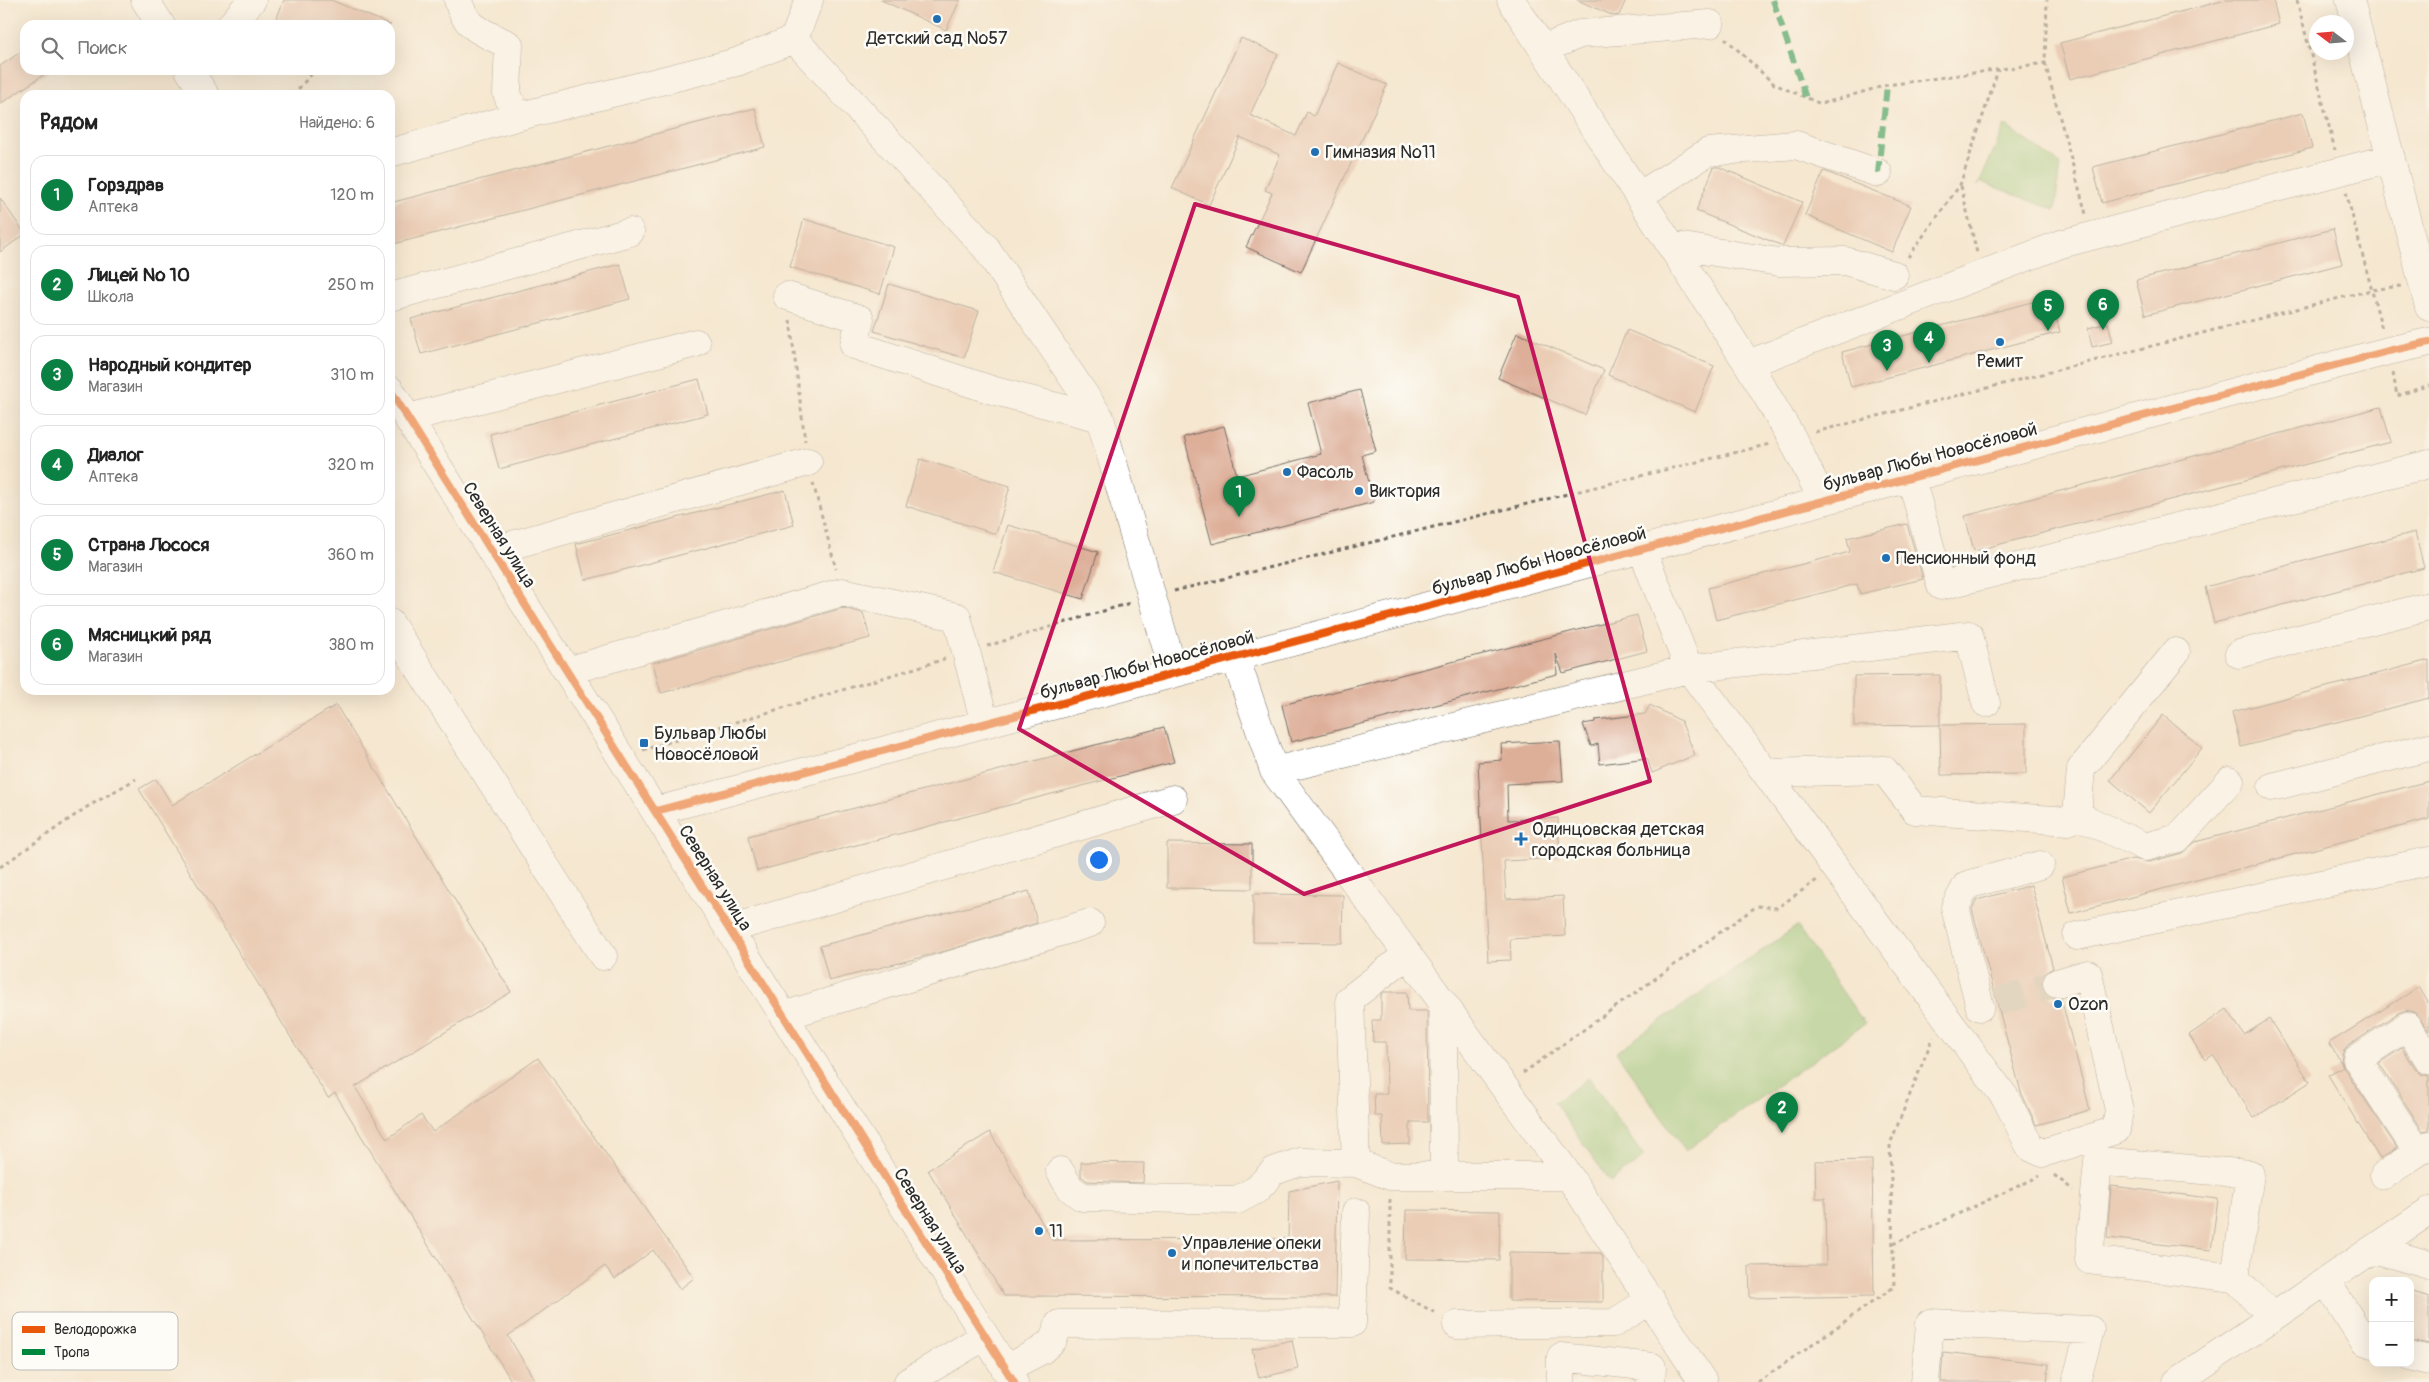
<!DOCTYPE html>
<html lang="ru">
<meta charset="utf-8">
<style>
body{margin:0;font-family:Pangolin,sans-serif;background:#f2f2f2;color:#222}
.controls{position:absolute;right:15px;bottom:15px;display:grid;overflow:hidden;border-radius:10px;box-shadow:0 5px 20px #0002}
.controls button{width:45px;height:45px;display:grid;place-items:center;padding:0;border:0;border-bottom:1px solid #e0e0e0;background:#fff;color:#222;font:25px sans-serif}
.compass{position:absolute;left:2309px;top:15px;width:45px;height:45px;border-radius:50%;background:#fff;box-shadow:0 5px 20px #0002;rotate:286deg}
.you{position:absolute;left:1098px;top:859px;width:18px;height:18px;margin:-12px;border:4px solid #fff;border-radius:50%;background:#1a73e8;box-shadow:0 0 0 8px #1a73e833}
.badge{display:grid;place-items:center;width:32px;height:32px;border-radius:50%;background:#0b8043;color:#fff;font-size:16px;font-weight:700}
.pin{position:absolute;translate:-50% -41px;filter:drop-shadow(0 1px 2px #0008)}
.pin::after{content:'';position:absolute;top:26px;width:18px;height:15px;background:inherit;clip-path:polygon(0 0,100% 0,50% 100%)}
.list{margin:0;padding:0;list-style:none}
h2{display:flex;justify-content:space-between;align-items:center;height:65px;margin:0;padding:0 20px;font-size:21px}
h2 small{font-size:16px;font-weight:400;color:#767676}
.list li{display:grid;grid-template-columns:32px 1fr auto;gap:15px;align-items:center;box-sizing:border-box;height:80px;margin:0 10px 10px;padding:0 10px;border:1px solid #e0e0e0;border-radius:15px}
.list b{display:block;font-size:19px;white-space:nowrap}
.list p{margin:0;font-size:16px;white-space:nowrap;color:#767676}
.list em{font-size:16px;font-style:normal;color:#767676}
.icon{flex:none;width:28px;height:28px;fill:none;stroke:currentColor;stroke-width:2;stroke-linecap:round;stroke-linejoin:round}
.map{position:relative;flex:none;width:2429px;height:1382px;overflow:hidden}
.search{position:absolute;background:#fff;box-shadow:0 5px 20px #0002;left:20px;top:20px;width:375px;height:55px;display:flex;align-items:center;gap:12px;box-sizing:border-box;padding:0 18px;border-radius:15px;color:#767676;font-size:19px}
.panel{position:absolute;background:#fff;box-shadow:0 5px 20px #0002;left:20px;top:90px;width:375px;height:605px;border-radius:15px}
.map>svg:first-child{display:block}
</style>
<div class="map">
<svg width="2429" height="1382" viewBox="0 0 2429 1382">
<rect width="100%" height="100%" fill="#fdfcf7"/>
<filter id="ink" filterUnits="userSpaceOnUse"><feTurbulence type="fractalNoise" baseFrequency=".02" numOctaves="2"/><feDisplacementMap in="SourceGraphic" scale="10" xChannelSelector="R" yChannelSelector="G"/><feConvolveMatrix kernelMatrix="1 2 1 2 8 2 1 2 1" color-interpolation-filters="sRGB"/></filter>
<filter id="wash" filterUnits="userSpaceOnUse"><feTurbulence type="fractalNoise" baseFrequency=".0096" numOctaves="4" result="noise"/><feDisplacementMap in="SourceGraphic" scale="20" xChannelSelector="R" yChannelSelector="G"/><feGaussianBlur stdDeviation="1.12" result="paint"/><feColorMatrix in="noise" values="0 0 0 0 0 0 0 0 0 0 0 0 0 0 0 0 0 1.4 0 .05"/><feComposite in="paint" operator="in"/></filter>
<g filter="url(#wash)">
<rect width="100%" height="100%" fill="#f5e7d0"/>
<path fill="#8fc475" stroke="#5d7850" d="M2005 125 2060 164 2055 210 1981 182 1978 186Z
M1797 926 1865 1024 1685 1151 1616 1052Z
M1589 1078 1644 1157 1610 1182 1554 1102Z"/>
<g id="blocks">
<path fill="#ddae98" d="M284 0H331L391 25H274Z
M881 0H960L946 30Z
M1577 0H1626L1619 15 1614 16Z
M2226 0H2273L2279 24 2070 79 2060 43Z
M1241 38 1278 54 1250 115 1296 136 1307 112 1314 116 1338 63 1387 85 1301 272 1246 247 1272 193 1265 190 1280 155 1240 137 1209 205 1172 188Z
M25 49V70H51L0 104V66Z
M755 108 765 147 390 245V203Z
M2303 113 2312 148 2102 203 2093 167Z
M1714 167H1719L1802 202 1783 246 1696 211Z
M1824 171 1911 206 1892 252 1805 215Z
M0 198 25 234 0 252Z
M804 219 894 247 880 294 790 267Z
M2333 229 2342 264 2145 315 2136 280Z
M620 264 630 299 421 354 411 319Z
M889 284 979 311 964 358 874 331Z
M2051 297 2060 332 1851 387 1842 352Z
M2108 323 2113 342 2092 347 2088 328Z
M1627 330 1714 366 1695 412 1608 375Z
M1517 333 1604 370 1585 415 1498 378Z
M699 379 708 414 499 469 490 434Z
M1360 390 1376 451 1362 455 1374 502 1212 544 1184 437 1224 426 1237 476 1321 454 1308 403Z
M2381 407 2391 442 1974 551 1965 516Z
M920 459 1010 486 996 534 906 506Z
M785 490 794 525 585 580 576 544Z
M1907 524 1923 579 1860 594 1857 584 1716 620 1708 588 1850 552 1847 538Z
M1008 525 1098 552 1083 599 993 572Z
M2415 532 2424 568 2214 623 2205 587Z
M843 608 863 613 870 638 661 693 653 663Z
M1637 615 1647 651 1563 673 1556 654 1557 674 1291 742 1282 705Z
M2429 660V698L2241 747 2232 712Z
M1940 675V725L1854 726V676Z
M336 705 511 992 355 1087 387 1139 421 1115 433 1132 538 1058 694 1278 680 1289 653 1250 615 1279 605 1266 508 1336 536 1382H512L335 1093 328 1098 139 789 156 779 172 805Z
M1650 705 1681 721 1695 755 1652 773 1647 758 1600 764 1598 744 1591 746 1583 724 1595 722V720L1645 714Z
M2163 715 2202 748 2149 813 2110 780Z
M2026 724V774L1941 775 1940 725Z
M1164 727 1174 762 757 871 748 836Z
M1560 741 1563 781 1507 784 1508 820 1558 818 1560 858 1504 861 1506 899 1563 896 1565 936 1510 939 1511 960 1488 961 1478 762 1502 760 1501 744Z
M2429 781V819L2071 913 2062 877 2133 859 2149 862 2182 853 2195 842Z
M1167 843 1252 844V889L1167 888Z
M2031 885 2053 968 2045 973 2042 979V987L2047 995 2053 998H2061L2090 1110 2036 1125 2021 1092 1972 909 1977 900Z
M1029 891 1037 923 945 951 829 981 820 946Z
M1253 894 1343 895 1342 943 1253 942Z
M2419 987 2429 1004V1031L2414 1012 2406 1010 2398 1013 2348 1046 2343 1052 2341 1060 2344 1068 2397 1148 2380 1159 2328 1075 2343 1066 2329 1043Z
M1384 992H1407L1408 1011H1427L1428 1122H1410V1144L1383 1145 1382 1116H1375L1374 1094H1387L1386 1042H1373L1372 1020H1381V995Z
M2227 1009 2244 1035 2269 1019 2310 1082 2254 1118 2213 1055 2205 1060 2189 1035Z
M2402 1048 2416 1069 2421 1074 2429 1076V1130L2423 1131 2379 1063Z
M990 1132 1052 1240 1288 1239 1289 1191 1337 1181 1335 1297 1004 1296 928 1170Z
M1872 1160 1874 1296 1750 1298 1749 1266 1826 1265 1825 1198H1816L1815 1161Z
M1081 1162 1144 1163 1143 1183 1087 1181 1081 1176Z
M2111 1186 2218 1199 2211 1250 2107 1238Z
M1406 1210 1500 1211 1499 1260 1405 1259Z
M1509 1252 1600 1253 1603 1257V1302L1509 1301Z
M2410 1291 2429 1297V1345L2410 1341Z
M1292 1340 1298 1369 1259 1378 1252 1349Z
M1943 1352 2049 1364 2047 1382H1941Z"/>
</g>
</g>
<g filter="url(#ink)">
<use href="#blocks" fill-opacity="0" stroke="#726d65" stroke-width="1"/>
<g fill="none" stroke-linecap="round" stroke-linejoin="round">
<path stroke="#cdc1af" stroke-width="28" stroke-dasharray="28 14" stroke-linecap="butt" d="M1997 1002 2057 983"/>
<defs>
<path id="minor" d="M145 0 161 25
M458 0C465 29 485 33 509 45L507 93 516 117
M1511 0 1748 364 1792 438 1823 501
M2350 0 2429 307
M231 25 252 0
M794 39 986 248 1100 418 1174 673
M1543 49 1580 34 1710 24
M189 70 205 95
M390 153 516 117 737 62 794 39 809 0
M1639 196 1708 152 1796 145 1878 173
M1670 245 1779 262 1845 261 1894 275
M787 296 860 319 854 345 995 391 1100 418
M390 297 630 232
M1748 364 2061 244 2391 158
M390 390 1014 1382
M408 418 696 343
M1911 478 1941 586 2429 464
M1642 549 1689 669 2007 1100 2030 1147 2043 1153 2116 1130 2119 1110 2088 974 2057 983
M491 551 808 462
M390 623 603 956
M2239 654 2429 606
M1235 657 1274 771 1569 1176 1703 1382
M567 671 842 592 957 617 985 724
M1274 771 1689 669 1969 635 1986 703
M1766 773 1884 770 1915 810 2068 821 2077 815 2081 769 2176 652
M2272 787 2429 747
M656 811 2388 351 2429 342
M2077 815 2145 847 2178 838 2230 781
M729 929 1173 799
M2077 936 2429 861
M1408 954 1350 999 1356 1163 1390 1176H1569
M1443 1003 1444 1176
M1980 1007 1955 907 1967 885 2040 865
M783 1016 1090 923
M2418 1152 2357 1059 2407 1026 2429 1060
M1060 1171 1070 1188 1082 1197 1237 1200 1256 1190 1274 1171 1300 1162 1356 1163
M2384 1175 2429 1145
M2374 1249 2429 1265
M2235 1278 2250 1174 2098 1161 2089 1260 2235 1278 2273 1317
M2326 1281 2364 1341 2373 1344
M1457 1325 1614 1323 1651 1300
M2410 1356 2429 1361
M1005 1369 1042 1350 1053 1340 1059 1324 1352 1323 1356 1212
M908 1382 985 1336
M1561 1382V1357L1652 1367 1651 1382
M1925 1382 1930 1323 2090 1330 2076 1382
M2177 1382 2429 1211"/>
</defs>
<use href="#minor" stroke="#726d65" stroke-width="29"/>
<path stroke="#726d65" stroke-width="3" stroke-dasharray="4 4" stroke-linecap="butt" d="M2297 0 2335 150
M1725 38 1774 84 1821 104 1887 85 2045 63 2047 0
M2045 63 2086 214
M293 95 315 70
M1961 186 1977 253
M2346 192 2382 329
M1908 257 1960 185 1998 70
M790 320 805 441
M2393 373 2397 396 2429 385
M1815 432 2371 290 2401 286
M813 483 836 569
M1174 591 1770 444
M987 646 1130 603
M643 750 945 659
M0 867 87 807 136 779
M1523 1073 1757 906 1777 908 1817 880
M2054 1175 2073 1190
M1390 1199V1288L1437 1314
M1893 1244 2040 1176
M1758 1382 1894 1287 1890 1144 1933 1037"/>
<use href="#minor" stroke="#fff" stroke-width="28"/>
<path stroke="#00873e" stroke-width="6" stroke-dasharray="12 6" stroke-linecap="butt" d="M1773 0 1806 98
M1878 173 1887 85"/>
<defs>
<path id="cycleway" d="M390 390 1014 1382
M656 811 2388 351 2429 342"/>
</defs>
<use href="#cycleway" stroke="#fdfcf7" stroke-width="11"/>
<use href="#cycleway" stroke="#e8590c" stroke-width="8"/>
</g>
</g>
<path d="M0 0H2429V1382H0ZM1195 204 1518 297 1650 781 1304 894 1019 729Z" fill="#f5e7d0" fill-opacity=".55" fill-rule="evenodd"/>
<path fill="none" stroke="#c2185b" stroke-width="4" stroke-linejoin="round" d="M1195 204 1518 297 1650 781 1304 894 1019 729Z"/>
<g fill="#1f6fb2" stroke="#fdfcf7" stroke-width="2">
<circle cx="937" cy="19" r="5"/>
<circle cx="1315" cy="152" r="5"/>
<circle cx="2000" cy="342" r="5"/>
<circle cx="1287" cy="472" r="5"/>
<circle cx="1359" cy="491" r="5"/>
<circle cx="1886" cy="558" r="5"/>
<rect x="639" y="738" width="10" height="10" rx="2.5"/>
<path d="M1518.5 831.5h5v5h5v5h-5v5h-5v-5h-5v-5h5z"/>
<circle cx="2058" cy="1004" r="5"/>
<circle cx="1039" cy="1231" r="5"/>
<circle cx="1172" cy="1253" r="5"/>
</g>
<g text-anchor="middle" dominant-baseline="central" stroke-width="5" stroke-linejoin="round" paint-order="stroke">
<g font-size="18" fill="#2b2b2b" stroke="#fdfcf7" text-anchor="start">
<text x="937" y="38" text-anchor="middle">Детский сад №57</text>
<text x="1325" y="152">Гимназия №11</text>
<text x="2000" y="361" text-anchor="middle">Ремит</text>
<text x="1297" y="472">Фасоль</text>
<text x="1369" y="491">Виктория</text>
<text x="1896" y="558">Пенсионный фонд</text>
<text x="654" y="733">Бульвар Любы<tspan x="654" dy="21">Новосёловой</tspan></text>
<text x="1532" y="829">Одинцовская детская<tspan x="1532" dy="21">городская больница</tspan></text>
<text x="2068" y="1004">Ozon</text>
<text x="1049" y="1231">11</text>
<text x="1182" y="1243">Управление опеки<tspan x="1182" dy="21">и попечительства</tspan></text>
</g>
<g font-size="18" fill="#2b2b2b" stroke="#fdfcf7">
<text transform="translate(1930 457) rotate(-15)">бульвар Любы Новосёловой</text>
<text transform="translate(499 535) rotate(58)">Северная улица</text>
<text transform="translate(1539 561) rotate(-15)">бульвар Любы Новосёловой</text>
<text transform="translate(1147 665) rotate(-15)">бульвар Любы Новосёловой</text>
<text transform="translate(715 878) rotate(58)">Северная улица</text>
<text transform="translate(930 1221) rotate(58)">Северная улица</text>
</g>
</g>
<rect x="12" y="1312" width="166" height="58" rx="8" fill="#fdfcf7" stroke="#bebdba" stroke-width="1"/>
<rect x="22" y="1326" width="23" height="7" fill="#e8590c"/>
<rect x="22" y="1349" width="23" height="6" fill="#00873e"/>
<g font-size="14" fill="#2b2b2b">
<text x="54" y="1334">Велодорожка</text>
<text x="54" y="1357">Тропа</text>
</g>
</svg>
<div class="controls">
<button>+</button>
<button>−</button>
</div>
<svg class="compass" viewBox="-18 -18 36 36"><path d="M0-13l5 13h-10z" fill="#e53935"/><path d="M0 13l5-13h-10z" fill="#767676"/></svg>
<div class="you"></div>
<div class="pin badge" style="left:1239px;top:517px">1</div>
<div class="pin badge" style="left:1782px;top:1133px">2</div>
<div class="pin badge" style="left:1887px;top:371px">3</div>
<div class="pin badge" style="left:1929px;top:363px">4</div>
<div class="pin badge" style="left:2048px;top:331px">5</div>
<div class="pin badge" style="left:2103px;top:330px">6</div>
<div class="search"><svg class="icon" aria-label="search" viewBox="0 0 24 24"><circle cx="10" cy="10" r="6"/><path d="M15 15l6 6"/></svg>Поиск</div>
<section class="panel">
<h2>Рядом<small>Найдено: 6</small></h2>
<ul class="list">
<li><span class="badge">1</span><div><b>Горздрав</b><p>Аптека</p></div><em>120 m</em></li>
<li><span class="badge">2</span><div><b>Лицей № 10</b><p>Школа</p></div><em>250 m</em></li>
<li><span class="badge">3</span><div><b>Народный кондитер</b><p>Магазин</p></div><em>310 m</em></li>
<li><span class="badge">4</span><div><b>Диалог</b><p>Аптека</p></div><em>320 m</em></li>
<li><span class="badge">5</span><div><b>Страна Лосося</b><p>Магазин</p></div><em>360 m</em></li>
<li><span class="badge">6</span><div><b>Мясницкий ряд</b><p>Магазин</p></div><em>380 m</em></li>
</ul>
</section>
</div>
